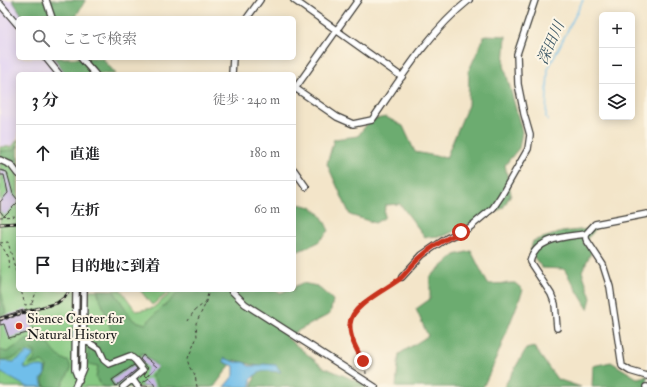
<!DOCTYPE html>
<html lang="ja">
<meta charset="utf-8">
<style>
body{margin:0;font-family:"IM FELL Double Pica","Noto Serif JP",serif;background:#f6f6f6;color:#202124}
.controls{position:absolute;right:12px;top:12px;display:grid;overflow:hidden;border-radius:6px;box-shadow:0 2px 10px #0003}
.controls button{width:36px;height:36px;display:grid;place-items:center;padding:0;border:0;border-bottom:1px solid #e0e0e0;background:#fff;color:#202124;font:20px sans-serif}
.stop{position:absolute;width:12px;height:12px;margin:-9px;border:3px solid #c8321e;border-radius:50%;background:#fff}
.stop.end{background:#c8321e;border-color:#fff;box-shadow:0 1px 4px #0008}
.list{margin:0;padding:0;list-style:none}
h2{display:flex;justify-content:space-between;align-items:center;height:52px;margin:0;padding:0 16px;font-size:17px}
h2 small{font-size:13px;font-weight:400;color:#757577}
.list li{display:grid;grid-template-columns:26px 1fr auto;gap:12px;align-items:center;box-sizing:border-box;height:56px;padding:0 16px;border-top:1px solid #e0e0e0}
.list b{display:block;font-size:15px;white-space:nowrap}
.list em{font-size:13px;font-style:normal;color:#757577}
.icon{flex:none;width:22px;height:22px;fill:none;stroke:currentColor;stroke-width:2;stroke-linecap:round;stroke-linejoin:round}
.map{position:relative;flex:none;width:647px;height:387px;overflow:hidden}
.search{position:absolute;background:#fff;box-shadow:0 2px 10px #0003;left:16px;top:16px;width:280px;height:44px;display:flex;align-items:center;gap:10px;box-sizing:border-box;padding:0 14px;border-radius:6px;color:#757577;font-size:15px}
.panel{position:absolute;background:#fff;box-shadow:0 2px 10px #0003;left:16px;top:72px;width:280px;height:220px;border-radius:6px}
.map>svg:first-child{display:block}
</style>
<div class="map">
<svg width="647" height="387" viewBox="0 0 647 387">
<rect width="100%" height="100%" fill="#fcf5e5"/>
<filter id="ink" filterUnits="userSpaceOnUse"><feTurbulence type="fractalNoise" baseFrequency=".025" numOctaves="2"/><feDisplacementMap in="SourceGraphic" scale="8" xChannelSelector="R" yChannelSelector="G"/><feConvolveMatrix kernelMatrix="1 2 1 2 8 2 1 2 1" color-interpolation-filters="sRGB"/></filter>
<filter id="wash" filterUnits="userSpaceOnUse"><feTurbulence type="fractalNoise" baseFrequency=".012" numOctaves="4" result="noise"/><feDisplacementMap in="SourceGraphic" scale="16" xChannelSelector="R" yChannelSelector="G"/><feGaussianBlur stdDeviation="0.9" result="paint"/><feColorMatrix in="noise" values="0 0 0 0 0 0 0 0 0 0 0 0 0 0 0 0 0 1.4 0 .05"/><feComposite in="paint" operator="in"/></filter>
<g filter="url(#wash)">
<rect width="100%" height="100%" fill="#f3e5c9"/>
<path fill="#e2d4f3" d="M0 0H38L42 18H18V58H75L90 74H18V137L12 146H0Z"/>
<path fill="#85c881" stroke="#50724e" d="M18 139V290H121L136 311 153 308 174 290H227L211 387H0V147H12Z
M140 290H172L152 305Z"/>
<path fill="#6cac6f" stroke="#446446" d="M12 0H85V1L76 16 77 18H24Z
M485 35 506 36 504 65 522 132 519 148 505 165 511 194 503 208 444 236 425 237 400 204 385 205 384 218 375 223 350 215 327 164 334 139 358 136 370 120 386 117 403 126 415 152 446 158 468 105 469 70Z
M54 58H102L116 74H66Z
M18 145V171C13 164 8 158 0 158V151L14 150Z
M294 204C316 205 321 213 329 231L317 243 294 253Z
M597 228 583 243 592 251 582 271 591 298 588 309 564 269 542 268 530 252 533 241 562 232Z
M471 251 488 284 515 283 523 290 494 364 483 387H396L399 354 428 336 416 309 430 299V277L455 255Z
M0 271 2 279 1 290 6 313 0 315Z
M302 283 317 286 333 300 330 314 286 337 323 367 371 387H252L258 366 234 360 214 387H159L151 376 158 367 142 353 134 363 110 380 115 387H103L96 378 98 366 88 364V348L112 332 97 290H113L133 320 145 324 181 290H273L280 293 287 290H294V287Z
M41 337C55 347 51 354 69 362L71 369 61 387H45L43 381 47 367 42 362 29 365 35 359V352L31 350C16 354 18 360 0 360V350L7 352 26 340Z
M534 347 557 379 581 387H504L526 349Z
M611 362 637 378 647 376V387H592L593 366Z"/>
<path fill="#6fbeea" stroke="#466d83" d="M27 353H32L33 356 24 366 26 369 38 366 45 368V374L41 380 43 387H27L0 372V361L14 362Z
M224 358 235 362H244L249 366H259L263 364 276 365 281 372C269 372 263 367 251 379V387H224L234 375V366L224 362Z"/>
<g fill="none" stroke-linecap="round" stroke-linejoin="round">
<path stroke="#6fbeea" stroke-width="1.5" d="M548 121 546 117 548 69 583 0"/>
</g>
<g id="blocks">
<path fill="#c8b8e3" d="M0 170 7 172 13 194 18 200V202L4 216 0 211V202L8 193 4 175H0Z
M27 309 34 331 9 338 4 324 0 325V317Z
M143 355 157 367 146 377 144 375 148 368 140 359Z
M134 365 137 369 116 386 112 380Z
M149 378 156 387 142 386 141 384Z"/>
</g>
</g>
<g filter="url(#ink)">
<use href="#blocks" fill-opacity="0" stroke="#3c3a36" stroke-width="1"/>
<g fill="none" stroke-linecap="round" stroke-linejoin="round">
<defs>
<path id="minor" d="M46 0 52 18
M294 0 402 77
M0 4 18 25
M247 18 260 0
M46 58 59 74
M81 58 95 74
M232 74 233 58
M295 88 337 117 353 124 372 120C401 78 429 32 469 0
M294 90 358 0
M0 160 11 165 18 174
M294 170 306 187
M586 234V239L603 265 610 287 622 366 630 371 647 376
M402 277 422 255 447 238 469 228 493 208 501 196 528 149 530 135 524 114 518 84 517 54 535 0
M76 290 75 370 79 380
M231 290 245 304 375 387
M557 328 555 304 551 294 530 262C536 237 565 237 586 234L595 224 647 214
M83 339 99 349 104 360 109 364 130 356 135 360 143 370 123 387
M133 380 138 387
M75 387 83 368 84 290
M646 387H647"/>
</defs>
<use href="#minor" stroke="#3c3a36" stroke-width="8"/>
<path stroke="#3c3a36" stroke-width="1" stroke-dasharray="3 3" stroke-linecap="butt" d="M0 217 18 216
M0 243 8 242 18 279
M0 244C6 251 10 260 8 269
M32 303 37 290
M0 321 34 311 32 304 25 305 21 290
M188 321 194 311 206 302
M366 374C366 363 359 355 355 346 339 309 372 298 398 280
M197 387 195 375 190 366 188 358 197 337 196 323 205 305 209 290"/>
<use href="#minor" stroke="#fff" stroke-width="5.5"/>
<defs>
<path id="rail" d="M0 224 18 223
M0 319 57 303 65 297 70 290"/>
</defs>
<use href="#rail" stroke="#1c1c1c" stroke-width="3"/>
<use href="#rail" stroke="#fcf5e5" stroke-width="1.5" stroke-dasharray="4.5" stroke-linecap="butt"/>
</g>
</g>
<g fill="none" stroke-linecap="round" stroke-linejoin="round" filter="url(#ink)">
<path stroke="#c8321e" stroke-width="5" d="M363 361C357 350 349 337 350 324 351 305 387 289 401 278 408 271 414 262 422 256 433 245 447 238 461 232"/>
</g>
<circle fill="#c8321e" stroke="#fcf5e5" stroke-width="1.5" cx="19" cy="326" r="4"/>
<g text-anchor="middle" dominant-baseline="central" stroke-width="4" stroke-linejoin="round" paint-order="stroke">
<g font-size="14" fill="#1c1c1c" stroke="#fcf5e5" text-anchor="start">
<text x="27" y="318">Sience Center for<tspan x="27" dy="16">Natural History</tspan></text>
</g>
<g font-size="15" font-style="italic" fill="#395564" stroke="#fcf5e5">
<text transform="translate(551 43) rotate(-66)">深田川</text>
</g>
</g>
</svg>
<div class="controls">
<button>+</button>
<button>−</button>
<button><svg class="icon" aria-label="layers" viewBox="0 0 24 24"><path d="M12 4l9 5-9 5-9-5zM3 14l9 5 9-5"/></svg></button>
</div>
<div class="stop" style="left:461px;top:232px"></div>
<div class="stop end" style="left:363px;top:361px"></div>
<div class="search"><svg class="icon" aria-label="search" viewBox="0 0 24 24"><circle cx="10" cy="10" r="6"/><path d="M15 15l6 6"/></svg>ここで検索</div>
<section class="panel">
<h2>3 分<small>徒歩 · 240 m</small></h2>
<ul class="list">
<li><svg class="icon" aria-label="ahead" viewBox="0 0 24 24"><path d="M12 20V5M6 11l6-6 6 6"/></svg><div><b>直進</b></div><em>180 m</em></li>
<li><svg class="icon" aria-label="left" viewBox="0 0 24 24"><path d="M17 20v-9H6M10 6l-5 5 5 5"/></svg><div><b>左折</b></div><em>60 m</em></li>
<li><svg class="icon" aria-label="arrive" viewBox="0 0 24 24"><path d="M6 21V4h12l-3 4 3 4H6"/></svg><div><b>目的地に到着</b></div></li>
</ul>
</section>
</div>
